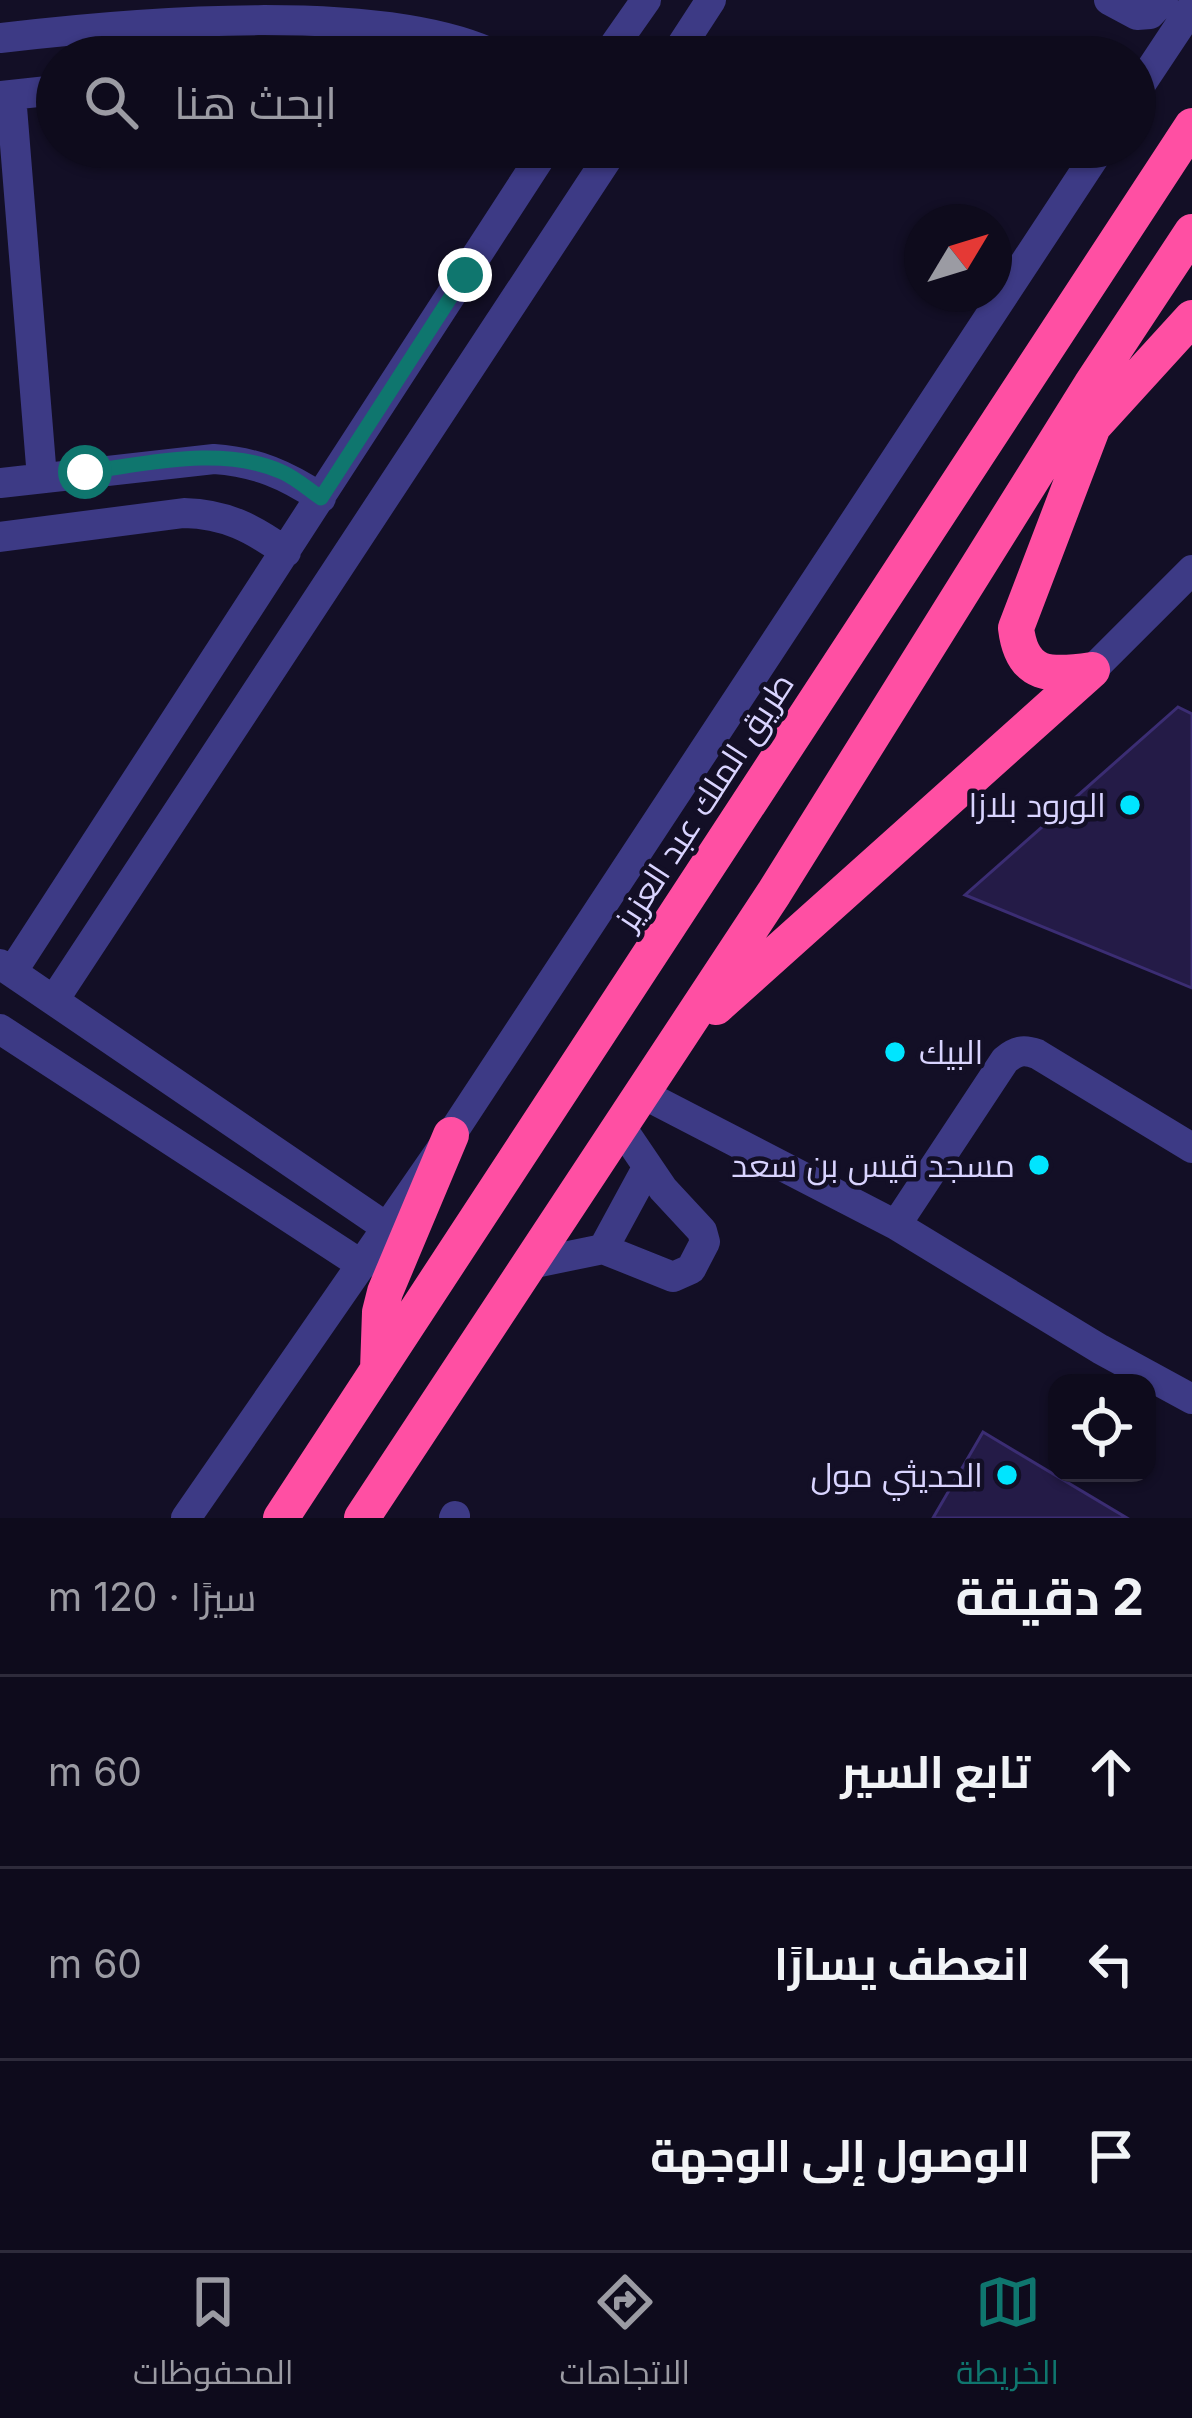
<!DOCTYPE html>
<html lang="ar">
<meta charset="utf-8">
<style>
body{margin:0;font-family:Inter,Cairo,sans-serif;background:#171425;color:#f1f3f6;direction:rtl}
.controls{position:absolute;right:36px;bottom:36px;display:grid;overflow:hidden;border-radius:24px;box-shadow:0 3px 9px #0004}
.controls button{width:108px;height:108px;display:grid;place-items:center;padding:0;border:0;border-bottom:3px solid #2e2b3b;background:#0e0b1c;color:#f1f3f6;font:60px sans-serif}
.compass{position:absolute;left:904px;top:204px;width:108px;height:108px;border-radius:50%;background:#0e0b1c;box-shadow:0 3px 9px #0004;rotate:52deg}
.stop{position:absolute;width:36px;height:36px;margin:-27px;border:9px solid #0f766e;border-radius:50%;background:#fff}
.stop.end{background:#0f766e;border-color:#fff;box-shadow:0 3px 12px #0008}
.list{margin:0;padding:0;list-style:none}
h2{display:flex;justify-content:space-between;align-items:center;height:156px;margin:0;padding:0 48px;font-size:51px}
h2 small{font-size:39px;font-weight:400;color:#9b9ba3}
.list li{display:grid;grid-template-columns:78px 1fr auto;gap:36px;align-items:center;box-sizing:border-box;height:192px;padding:0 48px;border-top:3px solid #2e2b3b}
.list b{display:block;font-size:45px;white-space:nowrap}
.list em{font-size:39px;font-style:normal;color:#9b9ba3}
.icon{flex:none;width:66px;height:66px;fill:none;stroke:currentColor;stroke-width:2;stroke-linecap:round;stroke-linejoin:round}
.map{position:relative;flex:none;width:1192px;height:1518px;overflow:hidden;direction:ltr}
.search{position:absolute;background:#0e0b1c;box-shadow:0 3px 9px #0004;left:36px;right:36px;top:36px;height:132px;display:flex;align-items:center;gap:30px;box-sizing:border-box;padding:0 42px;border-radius:66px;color:#9b9ba3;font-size:45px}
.sheet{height:732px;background:#0e0b1c}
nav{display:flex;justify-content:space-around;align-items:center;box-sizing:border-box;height:168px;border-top:3px solid #2e2b3b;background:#0e0b1c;font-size:33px;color:#9b9ba3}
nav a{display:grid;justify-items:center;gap:6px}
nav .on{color:#0f766e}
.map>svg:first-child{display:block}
</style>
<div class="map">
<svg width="1192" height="1518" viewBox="0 0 1192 1518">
<rect width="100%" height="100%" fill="#130f26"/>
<path fill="#241b47" stroke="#3b2d73" stroke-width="3" d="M1178 707 1192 714V988L965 895Z
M983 1432 1127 1518H933Z"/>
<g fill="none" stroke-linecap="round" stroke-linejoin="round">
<path stroke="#3d3a85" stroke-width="30" d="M1109 0 1137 15 1150 14 1163 0
M0 38C135 22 387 0 499 57
M606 57 646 0
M674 57 711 0
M1135 93 1192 7
M11 95 42 478
M0 96 57 90
M0 483 214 459C257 462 286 475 321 498
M0 537 184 513C226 514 252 528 286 552
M1092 670 1192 570
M0 964 386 1227
M12 972 547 147
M54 1000 615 147
M0 1029 362 1265
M643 1094 896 1225 1100 1349 1192 1399
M896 1225 1005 1060C1016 1051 1023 1049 1037 1054L1192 1148
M603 1249 647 1168
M530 1264 603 1249 673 1277 691 1269 705 1242 702 1231 663 1189 621 1127
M186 1518 451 1135 1101 147
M454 1518 455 1516"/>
<path stroke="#ff4fa3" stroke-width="36" d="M1077 444 1192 318
M1092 670C1051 676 1022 678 1016 628L1092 429
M716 1007 1092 670
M378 1370 380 1312 385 1292 451 1135
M281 1518 1192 126
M362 1518 774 893 1091 385 1192 232"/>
</g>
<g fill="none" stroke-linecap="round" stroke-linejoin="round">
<path stroke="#0f766e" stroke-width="15" d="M85 472C147 464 222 445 282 472 296 478 309 490 321 498L465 275"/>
</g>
<g fill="#00e5ff" stroke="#130f26" stroke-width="4.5">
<circle cx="1130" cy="805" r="12"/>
<circle cx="895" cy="1052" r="12"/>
<circle cx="1039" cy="1165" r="12"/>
<circle cx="1007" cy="1475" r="12"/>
</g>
<g text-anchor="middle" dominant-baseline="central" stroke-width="9" stroke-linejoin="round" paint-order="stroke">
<g font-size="33" fill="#d9d4ff" stroke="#130f26">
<text transform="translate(704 801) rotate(-57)">طريق الملك عبد العزيز</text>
</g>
<g font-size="33" fill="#d9d4ff" stroke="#130f26" text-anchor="end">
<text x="1106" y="805">الورود بلازا</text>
<text x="919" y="1052" text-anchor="start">البيك</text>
<text x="1015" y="1165">مسجد قيس بن سعد</text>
<text x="983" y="1475">الحديثي مول</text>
</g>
</g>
</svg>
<div class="controls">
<button><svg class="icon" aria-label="locate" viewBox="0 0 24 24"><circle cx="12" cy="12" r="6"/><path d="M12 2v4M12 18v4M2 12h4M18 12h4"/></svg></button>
</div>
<svg class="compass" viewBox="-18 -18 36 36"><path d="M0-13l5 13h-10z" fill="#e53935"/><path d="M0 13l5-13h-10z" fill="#9b9ba3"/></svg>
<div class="stop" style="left:85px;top:472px"></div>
<div class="stop end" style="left:465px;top:275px"></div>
<div class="search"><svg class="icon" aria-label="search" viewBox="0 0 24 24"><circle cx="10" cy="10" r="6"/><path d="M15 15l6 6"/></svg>ابحث هنا</div>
</div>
<section class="sheet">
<h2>2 دقيقة<small>سيرًا · 120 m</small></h2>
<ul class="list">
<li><svg class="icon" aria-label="ahead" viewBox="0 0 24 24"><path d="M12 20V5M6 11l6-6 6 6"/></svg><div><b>تابع السير</b></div><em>60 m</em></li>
<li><svg class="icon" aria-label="left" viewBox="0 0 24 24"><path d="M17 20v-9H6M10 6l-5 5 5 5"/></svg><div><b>انعطف يسارًا</b></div><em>60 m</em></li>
<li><svg class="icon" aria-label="arrive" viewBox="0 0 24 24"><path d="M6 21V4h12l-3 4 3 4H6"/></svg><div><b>الوصول إلى الوجهة</b></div></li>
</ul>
</section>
<nav>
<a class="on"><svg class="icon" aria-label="map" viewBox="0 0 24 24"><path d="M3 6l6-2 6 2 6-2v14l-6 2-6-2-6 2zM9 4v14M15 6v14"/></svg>الخريطة</a>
<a><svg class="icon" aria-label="directions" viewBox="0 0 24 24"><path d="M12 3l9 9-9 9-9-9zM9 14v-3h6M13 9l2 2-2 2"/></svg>الاتجاهات</a>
<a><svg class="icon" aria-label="saved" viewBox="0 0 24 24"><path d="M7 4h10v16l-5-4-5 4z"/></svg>المحفوظات</a>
</nav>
